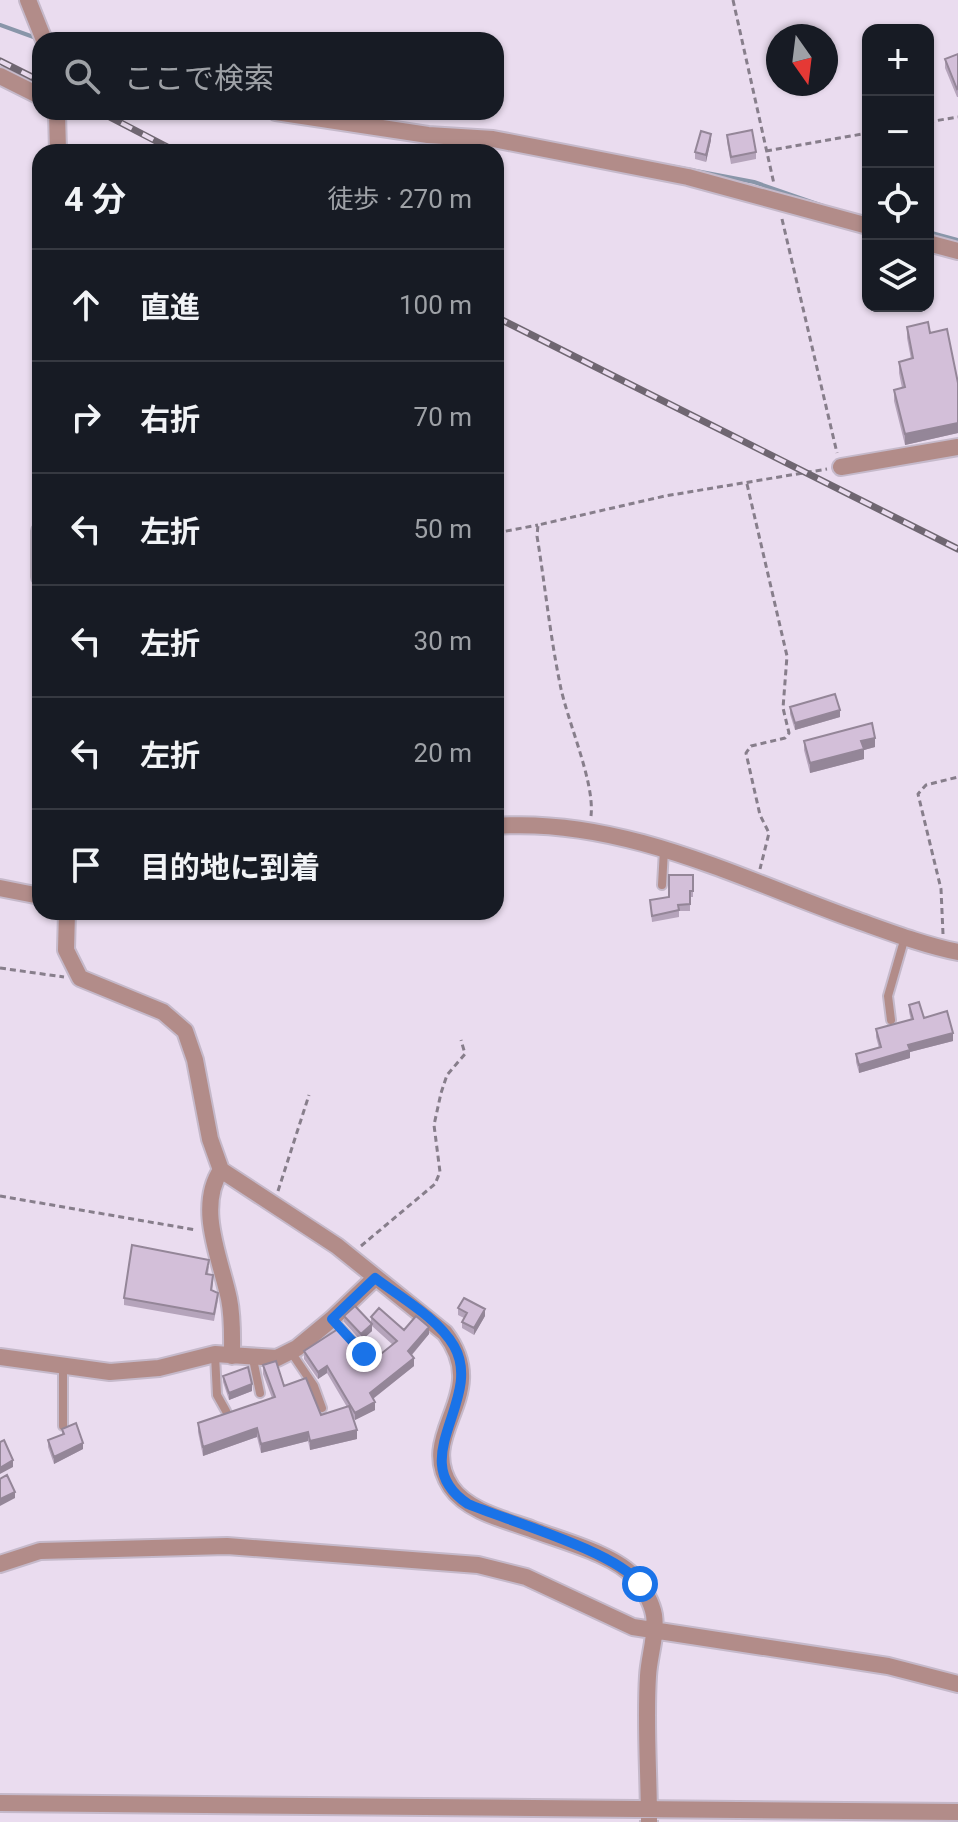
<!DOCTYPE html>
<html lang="ja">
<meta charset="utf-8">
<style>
body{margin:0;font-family:Roboto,"Noto Sans JP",sans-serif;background:#242831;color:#f1f3f6}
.controls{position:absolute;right:24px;top:24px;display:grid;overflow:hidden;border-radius:16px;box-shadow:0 2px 6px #0004}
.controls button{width:72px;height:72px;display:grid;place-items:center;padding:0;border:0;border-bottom:2px solid #363941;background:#171b24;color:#f1f3f6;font:40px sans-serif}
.compass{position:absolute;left:766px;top:24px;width:72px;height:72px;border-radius:50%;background:#171b24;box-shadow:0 2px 6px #0004;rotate:166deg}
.stop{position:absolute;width:24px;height:24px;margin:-18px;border:6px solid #1a73e8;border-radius:50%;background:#fff}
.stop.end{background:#1a73e8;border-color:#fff;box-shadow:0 2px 8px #0008}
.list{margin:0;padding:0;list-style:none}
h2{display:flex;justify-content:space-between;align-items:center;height:104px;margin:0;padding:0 32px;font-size:34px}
h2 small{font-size:26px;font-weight:400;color:#9ea1a6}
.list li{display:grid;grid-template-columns:52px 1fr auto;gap:24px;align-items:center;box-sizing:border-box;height:112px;padding:0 32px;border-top:2px solid #363941}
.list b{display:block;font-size:30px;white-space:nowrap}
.list em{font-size:26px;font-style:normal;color:#9ea1a6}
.icon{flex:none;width:44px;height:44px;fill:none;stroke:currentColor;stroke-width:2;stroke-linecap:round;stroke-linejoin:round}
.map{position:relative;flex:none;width:958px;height:1822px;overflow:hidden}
.search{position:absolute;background:#171b24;box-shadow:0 2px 6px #0004;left:32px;top:32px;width:472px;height:88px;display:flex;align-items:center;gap:20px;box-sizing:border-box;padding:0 28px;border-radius:24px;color:#9ea1a6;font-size:30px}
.panel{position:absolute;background:#171b24;box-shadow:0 2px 6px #0004;left:32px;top:144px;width:472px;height:776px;border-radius:24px}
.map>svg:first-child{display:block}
</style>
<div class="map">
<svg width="958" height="1822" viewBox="0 0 958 1822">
<rect width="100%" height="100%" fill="#eadcef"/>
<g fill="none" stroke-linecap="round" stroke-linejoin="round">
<path stroke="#8996a9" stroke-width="4" d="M0 25 39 39
M670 166 754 182 823 206
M928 232 958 240"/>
<defs>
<path id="lane" d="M662 885 664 850
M891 1020 888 996 905 937
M332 1319 364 1354
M291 1352 314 1386 322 1408
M215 1355 217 1395 226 1411
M253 1359 260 1393
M63 1426V1367"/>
<path id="street" d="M28 0 44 40
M0 76 40 96
M57 112 58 152
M276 112 428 135 493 139 688 177 868 226
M928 243 958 251
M841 467 958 447
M40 531V577
M496 826C621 817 739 878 853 919 887 931 923 945 958 952
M0 888 40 896
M67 912 66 950 80 978 163 1012 185 1031 195 1060 210 1139 221 1170 337 1246 445 1333C493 1396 415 1432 451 1487 467 1511 506 1520 531 1529 559 1540 615 1554 635 1578 643 1587 652 1603 654 1615 657 1635 649 1656 648 1676 645 1724 649 1774 649 1822
M221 1170C196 1208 221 1260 229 1299 233 1318 232 1337 232 1356
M0 1357 110 1372 159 1368 215 1354 277 1358 297 1348 332 1319 375 1278
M0 1564 40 1551 227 1546 478 1565 526 1577 633 1627 888 1666 958 1684
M0 1803 958 1812"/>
</defs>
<use href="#lane" stroke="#c5b9ca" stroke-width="12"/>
<use href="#street" stroke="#c5b9ca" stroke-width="20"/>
<path stroke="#877e8b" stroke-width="3" stroke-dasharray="6 4" stroke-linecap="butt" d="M733 0 774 184
M928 122 958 117
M766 151 868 133
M782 219 837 453
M747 484 787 656 783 708 789 733 785 738 751 746 746 753 760 815 769 833 760 869
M496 533 538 525
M591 816C595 782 567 721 560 684 550 635 545 585 537 536L538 525 665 496 827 469
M943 934 941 889 918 794 926 785 958 777
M0 968 64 977
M278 1191 309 1095
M0 1196 196 1230
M361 1246 435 1184 440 1172 434 1125 441 1093 447 1075 465 1054 461 1040"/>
<use href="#lane" stroke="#b28c89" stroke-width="8"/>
<use href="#street" stroke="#b28c89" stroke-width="16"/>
<defs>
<path id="rail" d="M0 61 40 81
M100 112 177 152
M496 317 958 549"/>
</defs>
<use href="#rail" stroke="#6f6671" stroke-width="7"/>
<use href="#rail" stroke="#eadcef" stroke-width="4" stroke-dasharray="12" stroke-linecap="butt"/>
</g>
<path fill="#b5a4bb" d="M958 54V97H957L945 68V59Z
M727 135 756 152V159L731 164 727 142Z
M711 140 706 162 695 159V152Z
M907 327 930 333 958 383V433L905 445 894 401V390L902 388 899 373V362L911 359 907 338Z
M790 707 840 717 795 730 790 714Z
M804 741 875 747 864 750V759L810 773 804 750Z
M693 875V897H690V911H679V917L652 922 650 900 669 897Z
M909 1005 953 1041 910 1052V1058L859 1073 856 1062V1054L879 1048 876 1037V1029L911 1020 909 1012Z
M209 1266 208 1274 213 1282 212 1291 218 1300 214 1321 124 1305V1298Z
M458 1308 485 1316 474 1335 462 1328V1322L464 1318 458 1315Z
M344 1316 371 1323V1317L404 1330 429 1334 412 1355 414 1366 373 1399 375 1410 355 1420 353 1417 357 1439 310 1450 308 1441 261 1453 257 1437 203 1456 198 1432V1423L272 1398 263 1374V1365L284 1386 321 1415 347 1407 327 1373 318 1379 304 1359V1351L371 1362 393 1345 372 1326V1331L361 1341 344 1322Z
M223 1376 252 1391 229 1400 223 1382Z
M62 1429 83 1449 54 1464 48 1447V1440L62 1435Z"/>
<path fill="#948698" d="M711 134V140L706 162V155Z
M958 423V433L905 445V434Z
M840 710V717L795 730V723Z
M875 738V747L864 750V759L810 773V763L861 741Z
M953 1033V1041L910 1052V1058L859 1073V1065L908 1045Z
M485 1309V1316L474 1335V1328Z
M372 1324V1331L361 1341V1334Z
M429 1327V1334L408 1359V1351Z
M414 1358V1366L370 1401V1393Z
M327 1366V1373L318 1379V1372Z
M252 1384V1391L229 1400V1393Z
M375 1402V1410L355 1420V1413Z
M257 1428V1437L203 1456V1447Z
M357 1430V1439L310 1450V1441Z
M308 1432V1441L261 1453V1444Z
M83 1443V1449L54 1464V1457Z
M13 1460V1467L0 1474V1468Z
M15 1492V1498L0 1506V1499Z"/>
<path fill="#d3bfd9" stroke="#948698" stroke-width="2" d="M958 54V88L957 89 945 59Z
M752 130 756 152 731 157 727 135Z
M701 131 711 134 706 155 695 152Z
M928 322 930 333 947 329 958 383V423L905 434 894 390 905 387 899 362 913 358 907 327Z
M835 694 840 710 795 723 790 707Z
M872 723 875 738 861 741 864 749 810 763 804 741Z
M669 875H693V891H690V904L678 905 679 910 652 916 650 900 669 897Z
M919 1002 924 1018 947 1011 953 1033 908 1045 910 1050 859 1065 856 1054 881 1047 876 1029 913 1019 909 1005Z
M132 1245 209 1260 206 1274 213 1275 211 1290 218 1293 214 1314 124 1298Z
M464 1298 485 1309 474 1328 462 1322 467 1313 458 1308Z
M355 1306 372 1324 361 1334 344 1316Z
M379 1308 404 1330 416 1316 429 1327 408 1351 414 1358 370 1393 375 1402 355 1413 327 1366 318 1372 304 1351 338 1329 371 1362 397 1341 371 1317Z
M276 1361 284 1386 306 1378 321 1415 349 1406 357 1430 310 1441 308 1432 261 1444 257 1428 203 1447 198 1423 275 1397 263 1365Z
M248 1367 252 1384 229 1393 223 1376Z
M76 1423 83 1443 54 1457 48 1440 64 1434 62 1429Z
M4 1440 13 1460 0 1468V1442Z
M7 1475 15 1492 0 1499V1479Z"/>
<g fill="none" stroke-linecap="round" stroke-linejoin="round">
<path stroke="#1a73e8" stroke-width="10" d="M364 1354 332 1319 375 1278C400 1297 438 1318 454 1346 485 1400 402 1460 468 1504 509 1521 617 1552 640 1584"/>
</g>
</svg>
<div class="controls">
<button>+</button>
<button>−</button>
<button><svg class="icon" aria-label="locate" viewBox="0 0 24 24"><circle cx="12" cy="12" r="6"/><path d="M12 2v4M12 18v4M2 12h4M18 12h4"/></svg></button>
<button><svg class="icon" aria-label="layers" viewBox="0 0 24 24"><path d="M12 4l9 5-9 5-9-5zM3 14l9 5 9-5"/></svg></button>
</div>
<svg class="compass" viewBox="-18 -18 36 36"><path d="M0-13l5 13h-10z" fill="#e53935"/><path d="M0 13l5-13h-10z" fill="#9ea1a6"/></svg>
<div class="stop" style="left:640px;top:1584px"></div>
<div class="stop end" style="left:364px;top:1354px"></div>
<div class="search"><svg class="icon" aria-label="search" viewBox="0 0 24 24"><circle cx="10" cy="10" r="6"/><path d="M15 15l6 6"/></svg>ここで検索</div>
<section class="panel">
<h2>4 分<small>徒歩 · 270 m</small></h2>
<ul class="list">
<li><svg class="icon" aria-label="ahead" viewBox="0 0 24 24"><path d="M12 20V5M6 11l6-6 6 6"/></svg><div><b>直進</b></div><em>100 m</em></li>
<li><svg class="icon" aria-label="right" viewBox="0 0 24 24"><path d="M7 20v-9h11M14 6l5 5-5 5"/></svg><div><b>右折</b></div><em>70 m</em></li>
<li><svg class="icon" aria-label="left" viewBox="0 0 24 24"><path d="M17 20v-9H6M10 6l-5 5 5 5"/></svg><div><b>左折</b></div><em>50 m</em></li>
<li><svg class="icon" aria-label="left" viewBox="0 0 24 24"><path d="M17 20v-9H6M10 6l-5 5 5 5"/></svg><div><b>左折</b></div><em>30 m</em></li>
<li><svg class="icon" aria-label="left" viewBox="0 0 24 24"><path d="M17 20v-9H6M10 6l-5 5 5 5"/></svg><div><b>左折</b></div><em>20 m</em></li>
<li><svg class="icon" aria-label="arrive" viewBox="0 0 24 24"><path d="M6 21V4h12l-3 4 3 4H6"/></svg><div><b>目的地に到着</b></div></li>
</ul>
</section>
</div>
